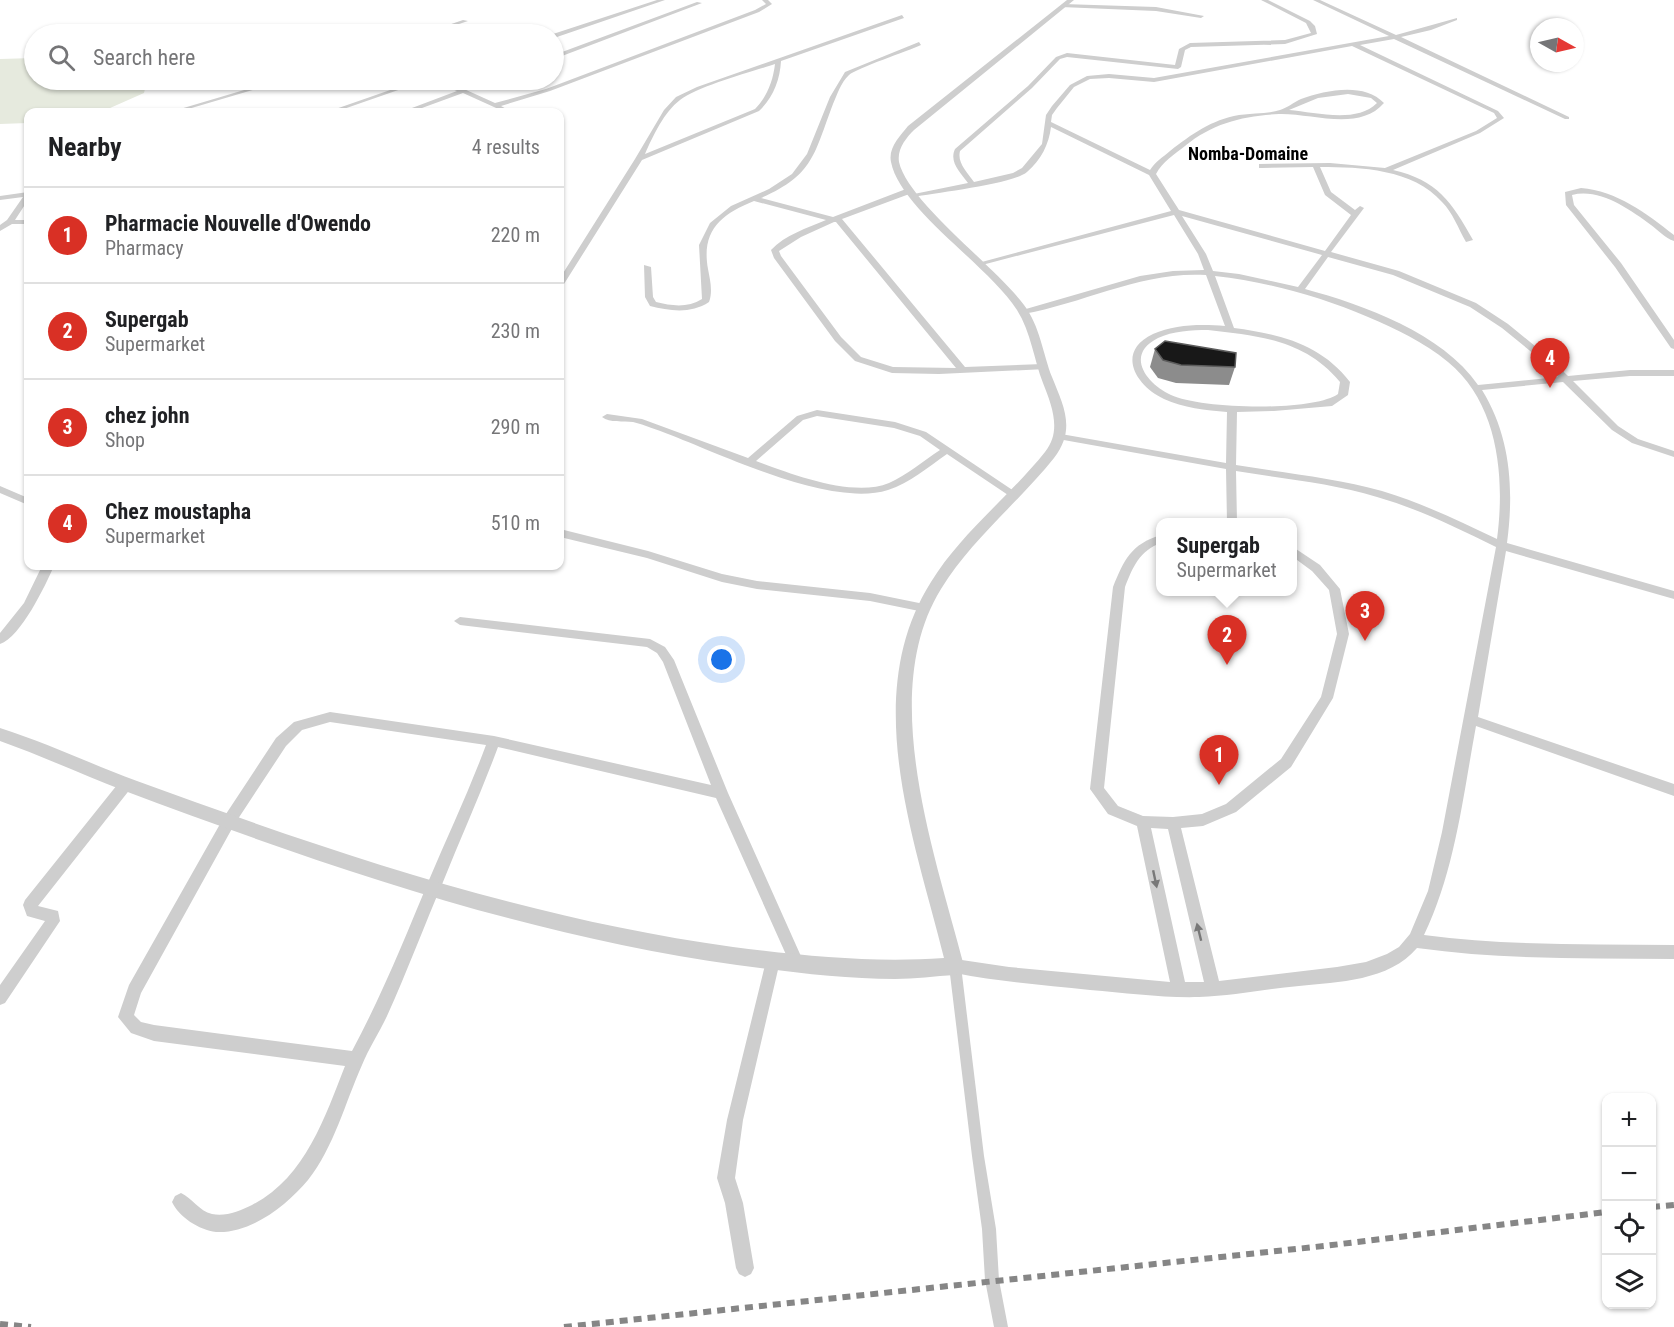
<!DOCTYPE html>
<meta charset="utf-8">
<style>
body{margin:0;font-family:"Roboto Condensed",sans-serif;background:#f2f2f2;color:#202124}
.controls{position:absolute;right:18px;bottom:18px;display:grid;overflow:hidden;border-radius:12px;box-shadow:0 2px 4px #0004}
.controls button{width:54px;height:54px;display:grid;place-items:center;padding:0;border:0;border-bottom:2px solid #e0e0e0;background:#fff;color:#202124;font:30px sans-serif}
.compass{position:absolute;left:1530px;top:18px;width:54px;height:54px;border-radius:50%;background:#fff;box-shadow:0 2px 4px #0004;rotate:98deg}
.you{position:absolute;left:722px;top:660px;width:21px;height:21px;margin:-15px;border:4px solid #fff;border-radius:50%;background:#1a73e8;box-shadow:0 0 0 9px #1a73e833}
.badge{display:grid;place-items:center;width:39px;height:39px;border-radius:50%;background:#d93025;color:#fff;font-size:20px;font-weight:700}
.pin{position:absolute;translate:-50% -50px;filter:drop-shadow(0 2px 3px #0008)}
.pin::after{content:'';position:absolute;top:32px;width:21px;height:18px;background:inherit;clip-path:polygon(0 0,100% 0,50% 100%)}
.popup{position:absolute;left:1156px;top:518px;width:141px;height:78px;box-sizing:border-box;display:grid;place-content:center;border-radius:12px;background:#fff;filter:drop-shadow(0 2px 4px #0005);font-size:20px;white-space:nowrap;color:#757577}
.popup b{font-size:22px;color:#202124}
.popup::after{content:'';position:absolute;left:50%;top:100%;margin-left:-12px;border:12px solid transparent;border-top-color:#fff}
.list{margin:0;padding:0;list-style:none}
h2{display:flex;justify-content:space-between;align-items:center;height:78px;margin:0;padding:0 24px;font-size:26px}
h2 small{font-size:20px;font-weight:400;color:#757577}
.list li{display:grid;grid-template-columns:39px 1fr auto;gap:18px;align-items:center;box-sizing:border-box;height:96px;padding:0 24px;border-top:2px solid #e0e0e0}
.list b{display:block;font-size:22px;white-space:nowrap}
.list p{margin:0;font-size:20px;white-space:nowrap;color:#757577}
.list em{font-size:20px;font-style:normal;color:#757577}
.icon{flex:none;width:33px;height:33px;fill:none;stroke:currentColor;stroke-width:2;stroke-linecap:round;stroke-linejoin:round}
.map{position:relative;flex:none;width:1674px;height:1327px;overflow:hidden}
.search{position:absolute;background:#fff;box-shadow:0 2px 4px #0004;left:24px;top:24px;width:540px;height:66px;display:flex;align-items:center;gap:15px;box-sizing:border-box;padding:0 21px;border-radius:33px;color:#757577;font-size:22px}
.panel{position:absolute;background:#fff;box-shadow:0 2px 4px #0004;left:24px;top:108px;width:540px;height:462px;border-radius:12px}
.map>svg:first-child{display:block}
</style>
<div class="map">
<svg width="1674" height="1327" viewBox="0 0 1674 1327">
<rect width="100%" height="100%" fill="#fff"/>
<path fill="#e6eade" d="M34 58V80H147L144 93 101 112H28V123L0 124V59Z"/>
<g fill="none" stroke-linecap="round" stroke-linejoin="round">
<path fill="#cecece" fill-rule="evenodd" d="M955 961 959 962 961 966 984 1156 996 1229 999 1280 1008 1327H994L985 1280 982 1229 972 1156 949 966 951 962Z"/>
<path fill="#cecece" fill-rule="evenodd" d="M657 0H665L554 38 553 34Z
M762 0H768L772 4 759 12 550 91 501 106 512 112H505L463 93 411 112H403L404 111 457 91 427 80 335 112H327L419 80H435L458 87 482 80H490L489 81 464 89 495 103 546 89 755 10 766 4Z
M1261 0H1268L1310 21 1315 26 1317 34 1285 44 1191 47 1185 50 1181 67 1178 69 1067 57 1060 59 1032 88 960 151C957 163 967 172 974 182L1013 173 1022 168 1042 144 1046 115 1052 106 1070 85 1087 76 1109 74 1154 78 1389 36 1313 0H1320L1396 35 1457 18V20L1431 30 1401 37 1569 117V119H1565L1394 39 1360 45 1498 111 1504 118 1480 133 1393 170C1437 180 1452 202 1473 240L1466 242C1458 228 1453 213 1442 202 1413 169 1361 167 1320 167L1331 192 1355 210 1360 206 1364 208 1331 252 1399 271 1476 303 1508 324 1546 355 1568 376 1630 370H1674V376H1630L1573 381 1618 426 1638 439 1674 451V457L1632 443 1612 430 1563 382 1482 390C1511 437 1514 490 1507 543L1674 591V599L1506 551 1478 717 1674 784V796L1476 726C1463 796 1455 871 1424 935 1507 946 1591 944 1674 945V959C1588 958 1502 960 1417 948 1389 981 1338 982 1299 986 1265 989 1233 996 1199 997 1163 998 1126 993 1090 990 1045 985 1000 982 955 973L950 971 948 966 950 961 955 959 1009 967 1170 982 1137 826 1108 814 1090 789 1113 587C1124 560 1131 544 1161 535V543C1139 551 1133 567 1125 587L1104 788 1118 806 1143 816 1173 817 1202 814 1226 804 1281 759 1321 697 1337 634 1329 590 1312 571 1293 557V547L1320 565 1340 589 1349 634 1333 698 1291 767 1236 812 1203 826 1181 828 1219 981 1337 967 1366 962 1387 954 1399 947 1410 934 1428 891 1442 832 1496 547C1457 528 1419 509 1377 497 1332 483 1283 479 1236 471L1237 522H1227L1226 469 1058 439 1056 437 1061 434 1226 463 1227 412C1206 410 1183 408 1164 399 1136 386 1115 352 1153 334 1175 324 1202 324 1225 326L1206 275C1142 271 1085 303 1023 314L1019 311 1140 276 1173 271 1204 270 1198 254 1174 215 982 265 978 263 1171 211 1149 175 1051 127C1049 144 1041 160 1027 172 1013 184 935 193 913 197L909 195 968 183C960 172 949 162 955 149L1028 86 1056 57 1067 53 1175 65 1179 49 1190 43 1285 40 1311 33 1306 23ZM1352 46 1494 113 1497 118 1476 131 1385 168 1330 163 1259 164V168H1262L1313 167 1325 195 1351 215 1325 251 1179 210 1156 174C1162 162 1175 154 1185 146 1213 123 1243 116 1279 114 1312 113 1359 132 1384 103 1364 82 1326 90 1301 99 1294 102 1287 108 1280 110 1268 114 1252 113 1239 115 1211 120 1192 134 1170 151 1163 157 1155 162 1150 170L1051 122 1052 115 1057 108 1074 87 1090 79 1109 78 1154 82ZM1348 94 1371 98 1377 103C1356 124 1315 112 1289 110L1318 98ZM1182 216 1322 255 1298 287 1239 274 1213 271 1206 254ZM1328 257 1393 275 1470 307 1502 328 1540 359 1558 377 1478 385C1442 333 1364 305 1305 289ZM1215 276C1268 282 1319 296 1368 317 1396 329 1424 342 1448 362 1499 404 1505 478 1497 539 1459 521 1422 503 1382 491 1335 478 1284 473 1236 465L1237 412 1274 411 1332 406 1348 395 1350 382C1321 344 1280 334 1234 328ZM1208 330C1260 336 1305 340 1340 382L1338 394C1313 412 1200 409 1171 395 1147 384 1124 355 1158 338 1173 331 1191 330 1208 330ZM1151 828 1168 829 1204 982H1185Z
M697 2 702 3 554 59V55Z
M1063 4 1156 7 1204 16 1201 18 1156 11 1061 7Z
M902 15 904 18 781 61C780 80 773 98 759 111L642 160 564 284 560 286V278L635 159 664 110 676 97 697 87ZM775 64C773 81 767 97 755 109L645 154C653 136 664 112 680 100 698 86 751 72 775 64Z
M463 20 468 21 429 34H422Z
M919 42 921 45C908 51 857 68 849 75 841 82 837 95 833 104 814 154 814 175 761 198L833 217 906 189H912V193L842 219 965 367 1043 364 1046 365V369L939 374 892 373 855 361 835 341 774 258 771 250C785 235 807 228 826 220L754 201C721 214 701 231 708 269 710 280 713 291 709 302 691 314 670 311 650 306L645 297 644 265 651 267 653 297 656 302C672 306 688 308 702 299L699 245 710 223 731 206 769 189 792 174 807 154 830 97 845 72ZM834 222H836L956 368 893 367 861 357 841 337 781 256 779 251 801 237Z
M278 80H286L178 112H170Z
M1581 188C1617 191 1646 213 1674 235V241C1665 238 1658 230 1651 225 1629 209 1600 188 1572 195L1574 205 1621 263 1674 340V349L1671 348 1615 267 1566 205 1565 192Z
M28 192V200L15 220H28V224H12L0 231V225L7 220 23 197 0 200V196Z
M817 410 895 422 926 432 1020 495 1015 498 1011 497 947 454C928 467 910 483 888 490 831 508 723 455 668 434 657 430 645 425 633 422 623 421 610 423 602 417L607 414 642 419 748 458 797 416ZM817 416 894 428 920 436 940 450C923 461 907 475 889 483 853 498 791 474 756 461L803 420Z
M0 486 28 498V505L0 493Z
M560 529 648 551 722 574 757 581 870 593 924 604 930 608 924 612 870 601 757 589 722 582 647 558 560 537Z
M42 566H54C45 586 21 637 0 644V633L24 603Z
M460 617 650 639 665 647 674 660 728 793 804 963 802 968 797 970 792 968 716 798 498 747C481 793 461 837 443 882 424 926 407 972 387 1016 379 1033 369 1048 362 1065 345 1103 334 1147 308 1180 287 1205 251 1234 216 1232 199 1230 179 1217 172 1202L175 1196 181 1193C192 1198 199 1211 212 1214 225 1217 240 1211 252 1205 305 1178 325 1117 345 1066L154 1041 131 1033 118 1017 129 985 224 817 276 738 294 722 330 712 494 736 711 785 663 662 657 653 647 647 460 625 454 621ZM330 722 486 745C469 791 448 835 429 880 405 938 382 995 352 1051L154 1025 141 1022 134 1015 141 993 234 825 286 746 302 730Z
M126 778 131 780 133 784 131 788 38 906 58 911 60 921 5 1003 0 1005V985L45 921 27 916 23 905 25 900 121 780Z
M773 954 778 956 780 961 743 1120 735 1178 743 1203 754 1268 751 1274 745 1277 739 1274 736 1268 725 1203 717 1178 727 1120 766 961 768 956Z"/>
<path fill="#cecece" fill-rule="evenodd" d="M1067 0H1074L914 130C906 138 897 149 899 162 908 202 996 267 1024 305 1040 326 1043 354 1052 377 1064 407 1076 429 1054 458 1018 503 971 540 941 589 876 694 936 857 964 966L962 972 955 975C935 976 915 979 895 979 843 979 789 972 737 965 526 936 323 865 125 791 83 775 42 756 0 741V728C47 743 91 764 137 781 331 852 528 919 733 947 803 956 873 963 944 958 915 840 859 696 931 582 961 533 1009 497 1045 452 1062 431 1052 406 1043 383 1034 360 1031 332 1017 310 989 266 900 209 891 162 888 148 900 136 908 126Z"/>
<path stroke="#868686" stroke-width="6" stroke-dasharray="8 6" stroke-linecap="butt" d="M1652 1207 1674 1205
M0 1324 31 1327
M564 1327 1324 1246 1606 1212"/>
</g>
<path fill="#8c8c8c" d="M1155 349 1235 367 1229 385 1176 383 1158 378 1150 367Z"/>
<path fill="#181818" stroke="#5d5d5d" stroke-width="1.5" d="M1165 341 1236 353 1235 367 1181 365 1163 360 1155 349Z"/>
<defs><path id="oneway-solid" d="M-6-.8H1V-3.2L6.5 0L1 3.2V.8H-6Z" transform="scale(1.5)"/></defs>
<g fill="#787878">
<use href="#oneway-solid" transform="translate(1155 879) rotate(78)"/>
<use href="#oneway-solid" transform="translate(1199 932) rotate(-104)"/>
</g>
<g text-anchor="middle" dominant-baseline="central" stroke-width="6" stroke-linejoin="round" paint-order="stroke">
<g font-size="18" font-weight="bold" fill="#000" stroke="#fff">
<text x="1248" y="153">Nomba-Domaine</text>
</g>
</g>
</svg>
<div class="controls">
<button>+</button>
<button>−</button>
<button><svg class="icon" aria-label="locate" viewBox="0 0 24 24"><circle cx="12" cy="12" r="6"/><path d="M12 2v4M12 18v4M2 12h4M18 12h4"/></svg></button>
<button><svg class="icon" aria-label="layers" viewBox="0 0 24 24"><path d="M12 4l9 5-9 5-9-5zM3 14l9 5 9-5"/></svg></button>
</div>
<svg class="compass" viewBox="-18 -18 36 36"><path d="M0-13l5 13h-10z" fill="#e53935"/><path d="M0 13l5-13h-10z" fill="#757577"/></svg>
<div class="you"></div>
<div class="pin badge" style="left:1219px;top:785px">1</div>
<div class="pin badge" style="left:1227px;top:665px">2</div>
<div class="popup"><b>Supergab</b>Supermarket</div>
<div class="pin badge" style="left:1365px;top:641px">3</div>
<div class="pin badge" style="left:1550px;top:388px">4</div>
<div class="search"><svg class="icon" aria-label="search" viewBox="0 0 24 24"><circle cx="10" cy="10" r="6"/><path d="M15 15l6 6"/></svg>Search here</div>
<section class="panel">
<h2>Nearby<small>4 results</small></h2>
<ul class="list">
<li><span class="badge">1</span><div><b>Pharmacie Nouvelle d'Owendo</b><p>Pharmacy</p></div><em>220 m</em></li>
<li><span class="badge">2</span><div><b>Supergab</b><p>Supermarket</p></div><em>230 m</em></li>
<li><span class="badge">3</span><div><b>chez john</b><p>Shop</p></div><em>290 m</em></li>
<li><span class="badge">4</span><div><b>Chez moustapha</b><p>Supermarket</p></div><em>510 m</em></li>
</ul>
</section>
</div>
